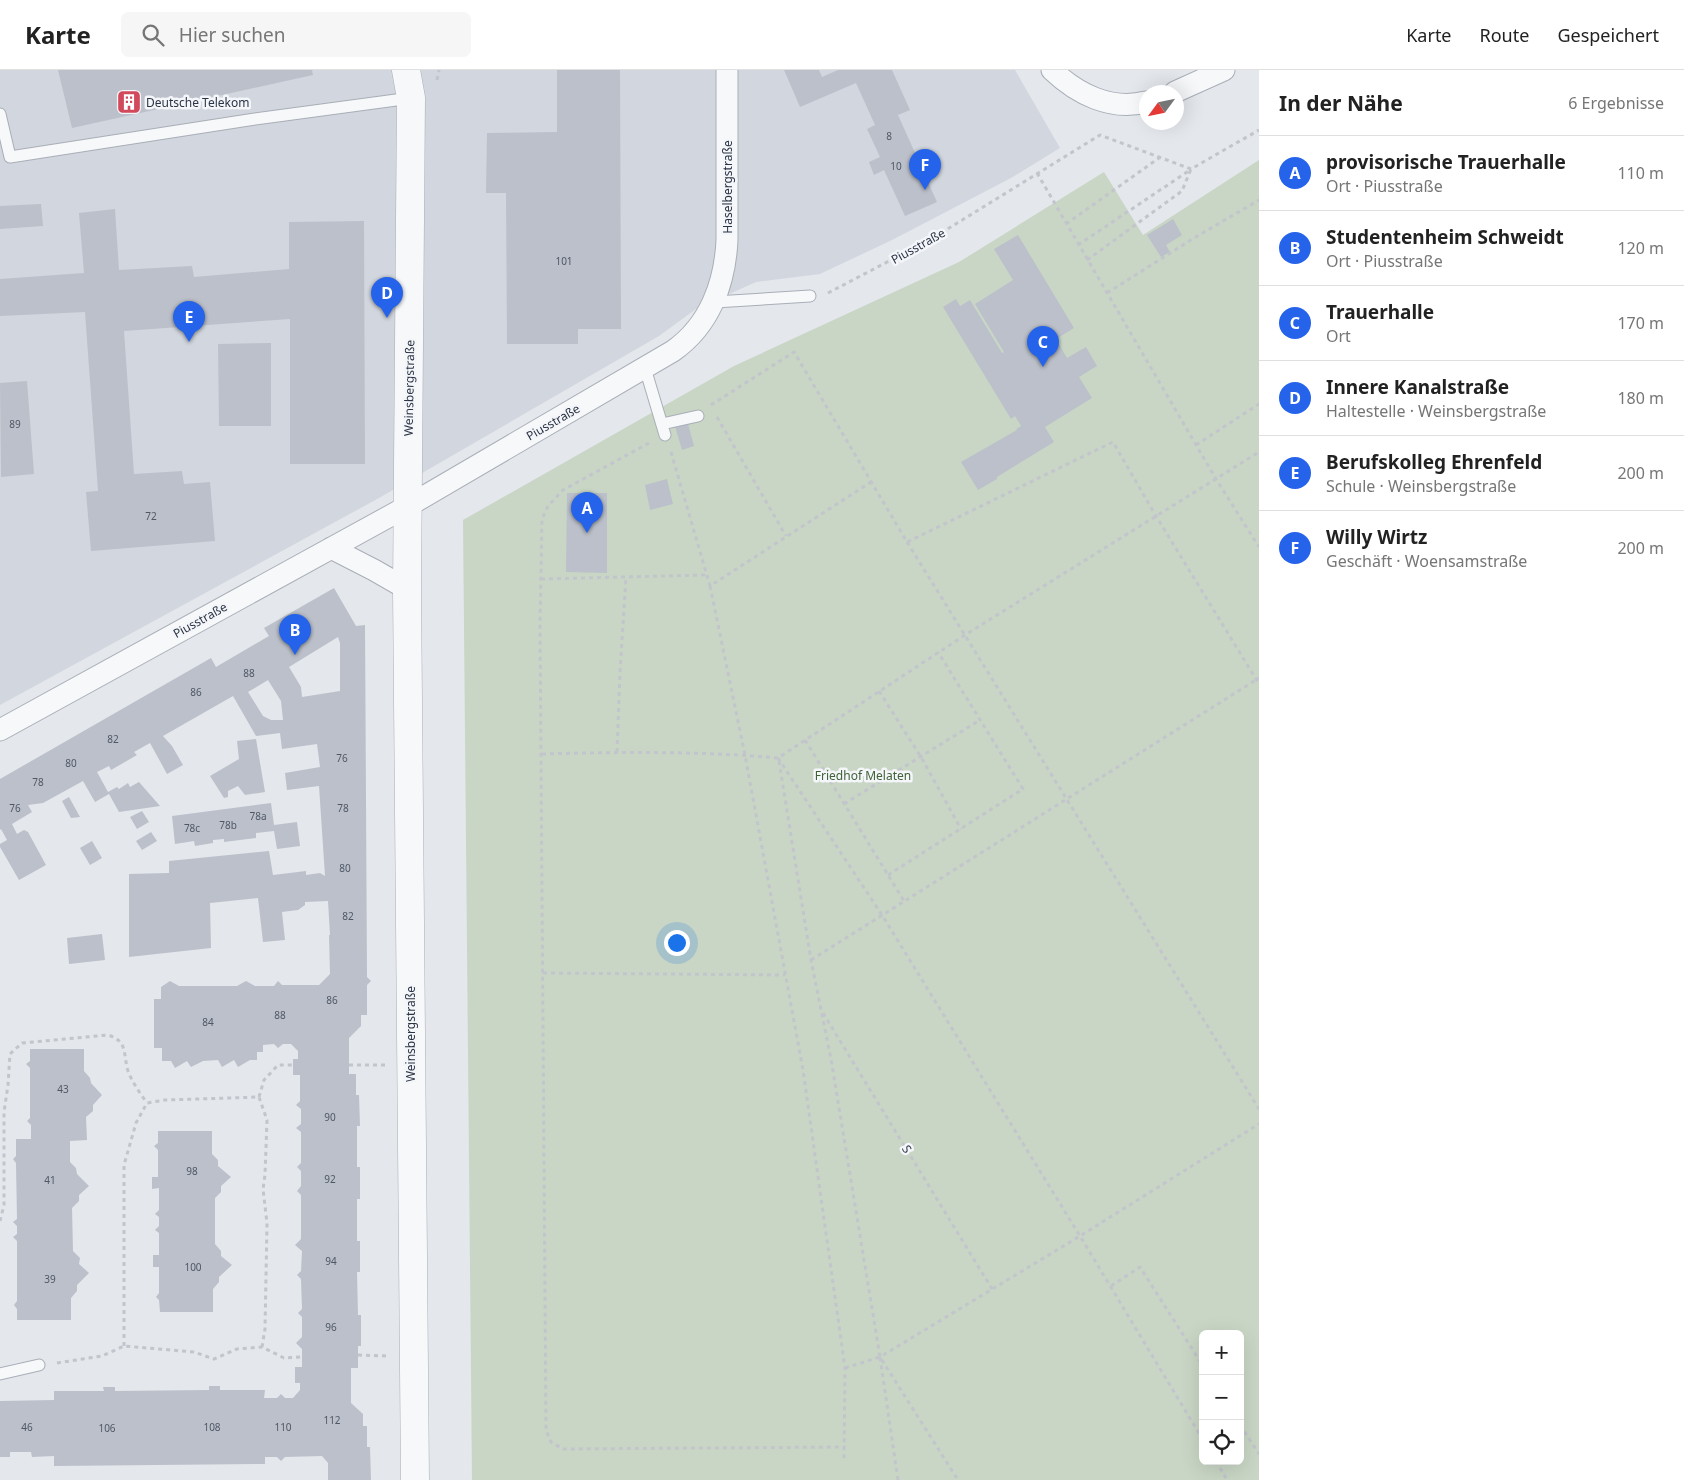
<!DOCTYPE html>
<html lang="de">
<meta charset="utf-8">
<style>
body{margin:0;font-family:"Noto Sans",sans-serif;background:#f6f6f6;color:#222}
.controls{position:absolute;right:15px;bottom:15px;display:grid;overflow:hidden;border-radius:8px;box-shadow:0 5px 20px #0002}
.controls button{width:45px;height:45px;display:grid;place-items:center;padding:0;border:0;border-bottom:1px solid #e0e0e0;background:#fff;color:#222;font:25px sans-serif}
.compass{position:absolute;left:1139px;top:15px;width:45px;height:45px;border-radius:50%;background:#fff;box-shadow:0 5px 20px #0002;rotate:237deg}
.you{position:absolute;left:676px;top:872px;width:18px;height:18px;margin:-12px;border:4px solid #fff;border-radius:50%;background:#1a73e8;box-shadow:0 0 0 8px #1a73e833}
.badge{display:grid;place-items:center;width:32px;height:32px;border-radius:50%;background:#2563eb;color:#fff;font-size:16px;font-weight:700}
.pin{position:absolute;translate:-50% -41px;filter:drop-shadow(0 1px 2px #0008)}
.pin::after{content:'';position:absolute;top:26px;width:18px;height:15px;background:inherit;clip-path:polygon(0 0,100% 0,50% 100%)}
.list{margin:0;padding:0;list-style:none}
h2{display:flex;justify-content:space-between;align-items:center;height:65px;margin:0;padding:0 20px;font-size:21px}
h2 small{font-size:16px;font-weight:400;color:#767676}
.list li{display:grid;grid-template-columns:32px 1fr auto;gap:15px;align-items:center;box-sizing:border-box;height:75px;padding:0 20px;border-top:1px solid #e0e0e0}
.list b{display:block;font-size:19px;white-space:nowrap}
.list p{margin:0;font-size:16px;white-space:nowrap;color:#767676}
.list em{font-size:16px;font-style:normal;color:#767676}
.icon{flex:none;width:28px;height:28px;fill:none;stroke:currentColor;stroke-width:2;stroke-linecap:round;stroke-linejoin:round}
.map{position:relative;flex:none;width:1259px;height:1410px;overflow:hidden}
header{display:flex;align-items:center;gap:30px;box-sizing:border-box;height:70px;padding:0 25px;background:#fff;border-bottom:1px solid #e0e0e0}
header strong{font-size:24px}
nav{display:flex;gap:28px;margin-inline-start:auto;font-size:18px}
.search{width:350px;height:45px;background:#f6f6f6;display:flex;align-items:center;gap:12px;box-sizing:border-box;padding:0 18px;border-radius:8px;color:#767676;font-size:19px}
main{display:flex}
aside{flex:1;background:#fff}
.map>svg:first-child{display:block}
</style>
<header>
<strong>Karte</strong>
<div class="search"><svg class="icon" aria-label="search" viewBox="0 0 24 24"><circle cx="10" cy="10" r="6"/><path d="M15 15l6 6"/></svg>Hier suchen</div>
<nav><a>Karte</a><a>Route</a><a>Gespeichert</a></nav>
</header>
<main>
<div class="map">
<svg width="1259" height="1410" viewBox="0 0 1259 1410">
<rect width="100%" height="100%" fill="#e4e7ec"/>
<path fill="#d2d6de" d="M0 0H1015L1060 78 1011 108 894 169 820 204 756 212 696 239 659 266 379 428 0 635Z"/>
<path fill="#c9d6c5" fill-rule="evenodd" d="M1259 90V1410H472L463 450 734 296 959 192 1104 102 1143 165ZM1203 1264H1240V1391H1203Z"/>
<path fill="#bbc0ca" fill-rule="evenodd" d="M58 0H312L313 5 72 58Z
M557 0H620L621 259H578V274H507L506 123H486L487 63 557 62Z
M784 0H819L822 7 838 0H892L910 40 898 45 937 132 905 146 884 100 874 105 869 92 880 87 867 59 875 55 856 13 800 37Z
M41 134 43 156 0 159V136Z
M115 139 119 200 192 196 194 207 289 199V152L364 151 365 394H290V249L124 261 134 404 182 401 184 414 210 412 215 471 91 481 86 422 98 421 85 242 0 246V209L84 203 79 143Z
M1173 149 1182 165 1166 175 1170 182 1161 187 1147 165Z
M1018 165 1074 258 1056 269 1067 288 1086 277 1097 296 1079 307 1092 328 1045 357 1054 372 997 407V409L978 420 961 392 1017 360 1016 359 1021 356 1015 346 1011 349 943 237 956 229 960 236 970 230 1002 283 1004 282 975 234 1013 210 994 179Z
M271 273V356H219L218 274Z
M27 311 34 404 1 407 0 313Z
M687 350 694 376 682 380 674 353Z
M667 409 673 434 650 440 645 415Z
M567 423H607V503L566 502Z
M334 518 356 556 365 555 367 907 371 911 367 915V945H361V956L349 968V1004H356V1025H359L360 1056H357V1097H360V1129H357V1171H360V1202H357L358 1245H361V1276H358V1298H351V1333L363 1344V1356H367V1377H370L371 1410H328V1393L322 1386 285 1387 281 1391 277 1387H265V1394L54 1396V1386L32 1387 31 1382H10V1387H0V1331L54 1330V1321H104L103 1317H115V1321L209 1320V1316H220V1320H265L264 1328H277L281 1324 285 1328H293L300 1320V1313H295V1297H302V1279L296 1273 302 1267V1247L298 1243 302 1239 301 1209 297 1205 301 1201 302 1181 295 1175 301 1169V1125L297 1121 301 1116V1101L297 1097 301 1093V1062L296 1058 301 1054V1039L296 1035 300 1031V1005H293V989H298V981L291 974H283L278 978 274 974 263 975V982H257V990H250L238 997 234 990 222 997 218 990 203 991 191 997 187 991 175 998 171 991H162V978H154V929H161V917L170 911 179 916H237L246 911 255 916H274L278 911 282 915H319L330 904 329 865H330L328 831 305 832V835L298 840 282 842 285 870 263 872 258 828 210 833 211 878 129 887V804L169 803V791L269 781 273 805 306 801V805L320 803 325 806 319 716 287 720 285 703 320 697 317 674 282 679 280 663 256 666 233 626 163 666 172 676 183 695 167 704 150 673 134 682 137 685 111 700 109 696 97 702 108 722 117 717 119 719 128 713 130 717 139 712 160 736 119 742 109 724 95 732 83 711 43 733 28 735 32 742 12 754 17 764 24 760 28 762 46 795 19 810 0 777V774L7 770 1 759 0 760V709L211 588 216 597 269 566 264 558ZM338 567 340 573V621L302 627 301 617 289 597ZM268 610 281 631 283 650H271L263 646 248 622Z
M256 669 265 722 245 725 238 716 228 721V727L224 728 210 706 239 689 237 671Z
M69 727 80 747 71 748 62 731Z
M271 733 274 755 297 752 300 776 277 779 274 761 256 763V768L224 772V769L213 770V773L195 776 194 771 175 774 172 746Z
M142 741 149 752 137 759 130 747Z
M151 762 157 771 142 780 136 771Z
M92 771 102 788 90 795 80 778Z
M102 864 105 890 69 894 67 868Z
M30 979H84V1001L90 1008 91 1013 102 1025 93 1035V1041L86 1047 87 1070 70 1071V1092L76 1098 77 1104 89 1116 79 1125V1131L72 1138 73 1181 80 1188 79 1194 89 1203 77 1215V1221L71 1228V1250H17V1239L14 1235 17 1231V1171L13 1167 17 1164V1156L13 1152 17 1149 16 1093 13 1089 16 1086V1069H31V1055L27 1051 30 1048V998L26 994 30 991Z
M158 1061H212V1084L218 1090V1096L231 1107 221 1116V1122L215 1128V1174L221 1181V1186L232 1195 219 1207V1212L213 1219V1242H160L159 1230 156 1227 159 1223V1197H153V1185H159V1163L155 1160 159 1156V1147L155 1144 159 1140V1118L152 1119V1107H158V1080L154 1076 158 1073Z"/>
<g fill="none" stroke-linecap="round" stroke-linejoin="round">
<defs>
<path id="service" d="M0 44 10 87 255 49 411 28
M715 232 810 226
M645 298 665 365
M662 354 698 346
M0 1304 39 1295"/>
<path id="minor" d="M1052 0C1077 24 1111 41 1146 32
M1175 22 1224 0
M331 478 374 500 407 519
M0 660 408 436 673 281C710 255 725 213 727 170V0"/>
<path id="tertiary" d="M406 0 411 28 407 519 415 1410"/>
</defs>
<use href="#service" stroke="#a9aeb7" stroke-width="13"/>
<use href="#minor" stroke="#a9aeb7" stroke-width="23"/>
<use href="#tertiary" stroke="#a9aeb7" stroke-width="29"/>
<path stroke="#c2c5cb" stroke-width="3" stroke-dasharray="4 4" stroke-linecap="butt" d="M437 10 439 0
M1037 103 1216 409 1259 477
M1066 154 1159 88
M1078 175 1190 100
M1087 190 1182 121 1191 99
M828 223 933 168 1100 65 1191 99 1259 60
M1107 223 1194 168 1259 130
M711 335 794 282 907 472 1113 372 1156 446 1259 614
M717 347 786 466
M649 373 563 420 548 436 542 449 540 556 546 1360 551 1372 563 1379 845 1377
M1196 375 1259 334
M671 382 710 516 871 412
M907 472 1259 1039
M541 509 706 505
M710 516 745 685 803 1000 845 1298 844 1390
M879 621 921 687 961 759
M805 670 904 831
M617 682 620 603 626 507
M542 684C621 682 700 681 778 688L965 565 1259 382
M778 688 882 845 1080 1166 1203 1370
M779 691 811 890 831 989 880 1287 958 1410
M844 734 980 650
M888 805 1023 719 938 582
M811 890 1259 608
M543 903 785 905
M823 943 992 1219
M349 995H385
M259 1027 264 1010 278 995H293
M0 1151 4 1135V1042L8 1015 10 984 22 973 108 965C128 971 123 984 128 1001 132 1012 140 1023 147 1033
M1111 1216 1140 1197 1203 1296
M124 1276V1095L136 1053 147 1033 165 1030 259 1027 267 1050 265 1105 263 1119 267 1153 265 1259 262 1277
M358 1285 387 1286
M57 1293 102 1286 124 1276 194 1282 214 1289 237 1279 262 1277 284 1288 302 1287
M845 1298 880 1287
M1240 1355 1259 1384
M1216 1391 1227 1410
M898 1410 880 1287 1080 1166 1259 1054"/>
<use href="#service" stroke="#f7f8fa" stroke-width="11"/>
<use href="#minor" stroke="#f7f8fa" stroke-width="21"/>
<use href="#tertiary" stroke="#f7f8fa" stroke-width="28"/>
</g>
<defs>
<symbol id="building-square" viewBox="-11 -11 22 22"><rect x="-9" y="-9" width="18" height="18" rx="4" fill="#d1495b" stroke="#f4f6f9"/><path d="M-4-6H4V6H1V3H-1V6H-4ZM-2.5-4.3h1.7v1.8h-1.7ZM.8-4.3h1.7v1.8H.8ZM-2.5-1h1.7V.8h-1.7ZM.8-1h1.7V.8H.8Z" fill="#fff"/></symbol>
</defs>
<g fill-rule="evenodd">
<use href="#building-square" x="115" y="18" width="28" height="28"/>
</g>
<g text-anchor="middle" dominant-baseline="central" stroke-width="5" stroke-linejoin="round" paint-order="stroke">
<g font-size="10" fill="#4f5766">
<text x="889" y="66">8</text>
<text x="896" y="96">10</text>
<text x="564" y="191">101</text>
<text x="15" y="354">89</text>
<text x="151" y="446">72</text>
<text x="249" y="603">88</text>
<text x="196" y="622">86</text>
<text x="113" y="669">82</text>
<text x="342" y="688">76</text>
<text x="71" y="693">80</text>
<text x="38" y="712">78</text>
<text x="15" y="738">76</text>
<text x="343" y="738">78</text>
<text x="258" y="746">78a</text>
<text x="228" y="755">78b</text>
<text x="192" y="758">78c</text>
<text x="345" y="798">80</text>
<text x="348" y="846">82</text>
<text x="332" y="930">86</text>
<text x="280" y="945">88</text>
<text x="208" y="952">84</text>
<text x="63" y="1019">43</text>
<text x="330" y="1047">90</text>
<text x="192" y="1101">98</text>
<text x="330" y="1109">92</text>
<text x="50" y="1110">41</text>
<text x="331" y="1191">94</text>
<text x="193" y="1197">100</text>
<text x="50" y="1209">39</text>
<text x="331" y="1257">96</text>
<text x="332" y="1350">112</text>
<text x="27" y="1357">46</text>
<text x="212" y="1357">108</text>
<text x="283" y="1357">110</text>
<text x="107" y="1358">106</text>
</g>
<g font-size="12" fill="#2b3445" stroke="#f4f6f9" text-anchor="start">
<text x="146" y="32">Deutsche Telekom</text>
</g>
<g font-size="12" fill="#2b3445" stroke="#f4f6f9">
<text transform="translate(727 117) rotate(-90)">Haselbergstraße</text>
<text transform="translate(918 176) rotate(-29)">Piusstraße</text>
<text transform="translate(409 318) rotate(-89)">Weinsbergstraße</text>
<text transform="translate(553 352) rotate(-30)">Piusstraße</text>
<text transform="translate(200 550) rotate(-29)">Piusstraße</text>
<text transform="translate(410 964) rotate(-90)">Weinsbergstraße</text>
<text transform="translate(907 1079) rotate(58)">S</text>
</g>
<g font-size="12" fill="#3f6138" stroke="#f4f6f9">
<text x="863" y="705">Friedhof Melaten</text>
</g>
</g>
</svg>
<div class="controls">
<button>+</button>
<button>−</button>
<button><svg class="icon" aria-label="locate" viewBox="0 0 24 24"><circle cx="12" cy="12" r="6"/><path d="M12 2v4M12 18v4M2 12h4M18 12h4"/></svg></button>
</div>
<svg class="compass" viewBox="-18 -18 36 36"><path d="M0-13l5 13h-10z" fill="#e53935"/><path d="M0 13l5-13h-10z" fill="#767676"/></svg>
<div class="you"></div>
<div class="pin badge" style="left:587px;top:463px">A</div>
<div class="pin badge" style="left:295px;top:585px">B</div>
<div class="pin badge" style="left:1043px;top:297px">C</div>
<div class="pin badge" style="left:387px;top:248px">D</div>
<div class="pin badge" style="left:189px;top:272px">E</div>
<div class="pin badge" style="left:925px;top:120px">F</div>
</div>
<aside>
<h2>In der Nähe<small>6 Ergebnisse</small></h2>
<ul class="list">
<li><span class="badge">A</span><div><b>provisorische Trauerhalle</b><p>Ort · Piusstraße</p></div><em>110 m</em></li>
<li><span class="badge">B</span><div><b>Studentenheim Schweidt</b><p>Ort · Piusstraße</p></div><em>120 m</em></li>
<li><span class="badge">C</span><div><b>Trauerhalle</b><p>Ort</p></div><em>170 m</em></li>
<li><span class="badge">D</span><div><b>Innere Kanalstraße</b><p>Haltestelle · Weinsbergstraße</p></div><em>180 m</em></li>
<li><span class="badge">E</span><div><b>Berufskolleg Ehrenfeld</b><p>Schule · Weinsbergstraße</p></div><em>200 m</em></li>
<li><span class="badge">F</span><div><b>Willy Wirtz</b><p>Geschäft · Woensamstraße</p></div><em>200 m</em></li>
</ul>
</aside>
</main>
